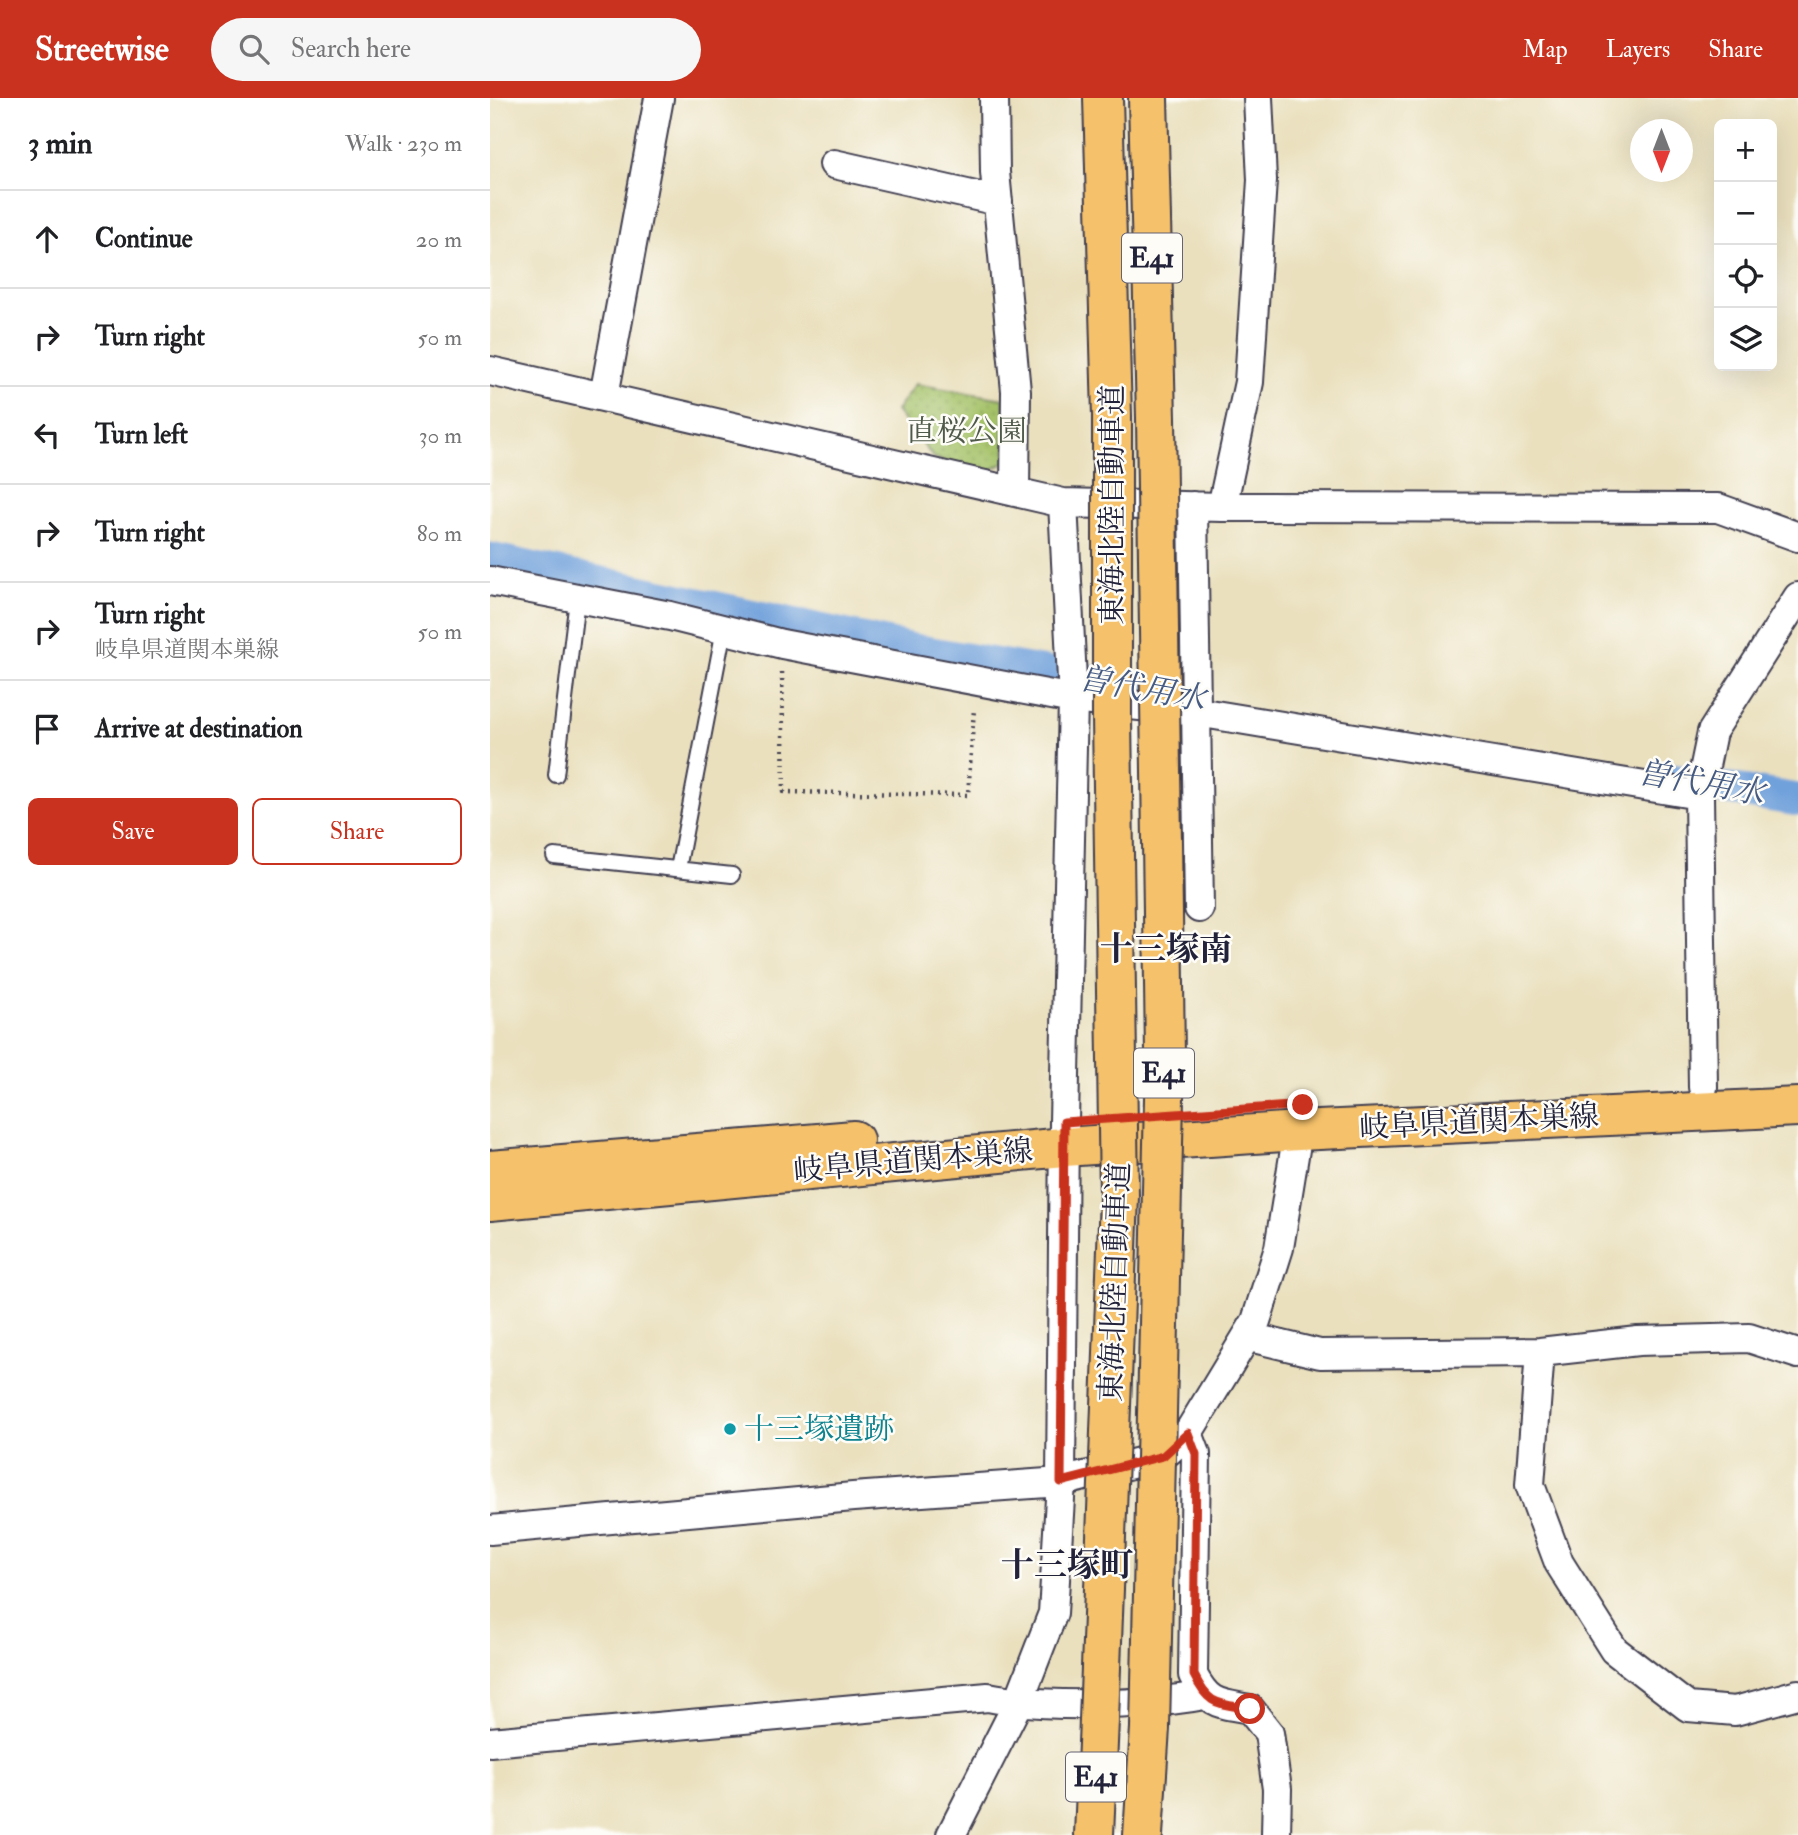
<!DOCTYPE html>
<meta charset="utf-8">
<style>
body{margin:0;font-family:"IM FELL Double Pica","Noto Serif JP",serif;background:#f6f6f6;color:#202124}
.controls{position:absolute;right:21px;top:21px;display:grid;overflow:hidden;border-radius:10px;box-shadow:0 7px 28px #0002}
.controls button{width:63px;height:63px;display:grid;place-items:center;padding:0;border:0;border-bottom:2px solid #e0e0e0;background:#fff;color:#202124;font:35px sans-serif}
.compass{position:absolute;left:1140px;top:21px;width:63px;height:63px;border-radius:50%;background:#fff;box-shadow:0 7px 28px #0002;rotate:180deg}
.stop{position:absolute;width:21px;height:21px;margin:-16px;border:5px solid #c8321e;border-radius:50%;background:#fff}
.stop.end{background:#c8321e;border-color:#fff;box-shadow:0 2px 7px #0008}
.list{margin:0;padding:0;list-style:none}
h2{display:flex;justify-content:space-between;align-items:center;height:91px;margin:0;padding:0 28px;font-size:30px}
h2 small{font-size:23px;font-weight:400;color:#757577}
.list li{display:grid;grid-template-columns:46px 1fr auto;gap:21px;align-items:center;box-sizing:border-box;height:98px;padding:0 28px;border-top:2px solid #e0e0e0}
.list b{display:block;font-size:26px;white-space:nowrap}
.list p{margin:0;font-size:23px;white-space:nowrap;color:#757577}
.list em{font-size:23px;font-style:normal;color:#757577}
.actions{display:flex;gap:14px;padding:21px 28px}
.actions a{flex:1;padding:16px 0;border:2px solid #c8321e;border-radius:10px;text-align:center;font-size:24px;color:#c8321e}
.actions .main{background:#c8321e;color:#fff}
.icon{flex:none;width:38px;height:38px;fill:none;stroke:currentColor;stroke-width:2;stroke-linecap:round;stroke-linejoin:round}
.map{position:relative;flex:none;width:1308px;height:1737px;overflow:hidden}
header{display:flex;align-items:center;gap:42px;box-sizing:border-box;height:98px;padding:0 35px;background:#c8321e;color:#fff}
header strong{font-size:33px}
nav{display:flex;gap:38px;margin-inline-start:auto;font-size:24px}
.search{width:490px;height:63px;background:#f6f6f6;display:flex;align-items:center;gap:18px;box-sizing:border-box;padding:0 24px;border-radius:38px;color:#757577;font-size:26px}
main{display:flex}
aside{flex:1;background:#fff}
.map>svg:first-child{display:block}
</style>
<header>
<strong>Streetwise</strong>
<div class="search"><svg class="icon" aria-label="search" viewBox="0 0 24 24"><circle cx="10" cy="10" r="6"/><path d="M15 15l6 6"/></svg>Search here</div>
<nav><a>Map</a><a>Layers</a><a>Share</a></nav>
</header>
<main>
<aside>
<h2>3 min<small>Walk · 230 m</small></h2>
<ul class="list">
<li><svg class="icon" aria-label="ahead" viewBox="0 0 24 24"><path d="M12 20V5M6 11l6-6 6 6"/></svg><div><b>Continue</b></div><em>20 m</em></li>
<li><svg class="icon" aria-label="right" viewBox="0 0 24 24"><path d="M7 20v-9h11M14 6l5 5-5 5"/></svg><div><b>Turn right</b></div><em>50 m</em></li>
<li><svg class="icon" aria-label="left" viewBox="0 0 24 24"><path d="M17 20v-9H6M10 6l-5 5 5 5"/></svg><div><b>Turn left</b></div><em>30 m</em></li>
<li><svg class="icon" aria-label="right" viewBox="0 0 24 24"><path d="M7 20v-9h11M14 6l5 5-5 5"/></svg><div><b>Turn right</b></div><em>80 m</em></li>
<li><svg class="icon" aria-label="right" viewBox="0 0 24 24"><path d="M7 20v-9h11M14 6l5 5-5 5"/></svg><div><b>Turn right</b><p>岐阜県道関本巣線</p></div><em>50 m</em></li>
<li><svg class="icon" aria-label="arrive" viewBox="0 0 24 24"><path d="M6 21V4h12l-3 4 3 4H6"/></svg><div><b>Arrive at destination</b></div></li>
</ul>
<div class="actions"><a class="main">Save</a><a>Share</a></div>
</aside>
<div class="map">
<svg width="1308" height="1737" viewBox="0 0 1308 1737">
<defs>
<pattern id="park-dots" width="8" height="8" patternUnits="userSpaceOnUse" patternTransform="scale(1.75)"><rect width="8" height="8" fill="#a5c269"/><path d="M2 2h.1M6 6h.1" fill="none" stroke="#8ea65c" stroke-width="1.8" stroke-linecap="round"/></pattern>
</defs>
<rect width="100%" height="100%" fill="#fdfcf7"/>
<filter id="ink" filterUnits="userSpaceOnUse"><feTurbulence type="fractalNoise" baseFrequency=".0143" numOctaves="2"/><feDisplacementMap in="SourceGraphic" scale="14" xChannelSelector="R" yChannelSelector="G"/><feConvolveMatrix kernelMatrix="1 2 1 2 8 2 1 2 1" color-interpolation-filters="sRGB"/></filter>
<filter id="wash" filterUnits="userSpaceOnUse"><feTurbulence type="fractalNoise" baseFrequency=".00686" numOctaves="4" result="noise"/><feDisplacementMap in="SourceGraphic" scale="28" xChannelSelector="R" yChannelSelector="G"/><feGaussianBlur stdDeviation="1.57" result="paint"/><feColorMatrix in="noise" values="0 0 0 0 0 0 0 0 0 0 0 0 0 0 0 0 0 1.4 0 .05"/><feComposite in="paint" operator="in"/></filter>
<g filter="url(#wash)">
<rect width="100%" height="100%" fill="#eae0be"/>
<path fill="url(#park-dots)" stroke="#647252" stroke-width="2" d="M425 286 514 301 516 364 490 378 443 359 406 313Z"/>
<g fill="none" stroke-linecap="round" stroke-linejoin="round">
<path stroke="#71a1db" stroke-width="33" d="M0 461 418 551 694 599
M1182 682 1308 702"/>
</g>
</g>
<g filter="url(#ink)">
<g fill="none" stroke-linecap="round" stroke-linejoin="round">
<defs>
<path id="lane" d="M66 677 87 501
M64 758 242 777
M188 771 234 531"/>
<path id="street" d="M504 0 505 74 526 293 525 394
M344 66 508 103
M0 273 573 405 732 409 1228 410 1308 439
M114 298 169 0
M703 408 709 810
M732 409 759 284 772 82 768 0
M0 483 180 518 292 546 583 601 707 614 1209 697
M1213 989 1209 697 1222 634 1308 499
M759 1239 830 1256 1050 1254 1148 1243 1259 1240 1308 1256
M1050 1254 1040 1387 1069 1465 1124 1552 1198 1609 1245 1613 1308 1596
M698 1335 706 1356 703 1577C719 1607 728 1605 760 1611L779 1635 787 1691 786 1737
M0 1432 363 1399 571 1384 673 1358 698 1335 766 1223 789 1150 808 1033
M0 1644 498 1599C556 1610 656 1608 714 1597
M461 1737 528 1605 563 1515 571 1384 574 1024 583 601 573 405"/>
<path id="primary" d="M0 1072 364 1042
M0 1103 574 1049 808 1033 1308 1009"/>
<path id="highway" d="M613 0 622 318
M658 0 666 320
M604 1737 609 1622
M653 1737 660 1630"/>
</defs>
<use href="#lane" stroke="#403e4f" stroke-width="18"/>
<use href="#street" stroke="#403e4f" stroke-width="32"/>
<use href="#primary" stroke="#403e4f" stroke-width="42"/>
<use href="#highway" stroke="#403e4f" stroke-width="42"/>
<path stroke="#403e4f" stroke-width="4.5" stroke-dasharray="2 5" stroke-linecap="butt" d="M292 574 294 694 478 697 484 611"/>
<use href="#lane" stroke="#fff" stroke-width="14"/>
<use href="#street" stroke="#fff" stroke-width="28"/>
<use href="#primary" stroke="#f5c16b" stroke-width="38"/>
<use href="#highway" stroke="#f5c16b" stroke-width="38"/>
<defs>
<path id="highway-bridge" d="M609 1622 629 1098 622 620V318
M660 1630 675 956 666 320"/>
</defs>
<use href="#highway-bridge" stroke="#403e4f" stroke-width="42" stroke-linecap="butt"/>
<use href="#highway-bridge" stroke="#f5c16b" stroke-width="38"/>
</g>
</g>
<g fill="none" stroke-linecap="round" stroke-linejoin="round" filter="url(#ink)">
<path stroke="#c8321e" stroke-width="9" d="M760 1611C727 1605 719 1608 704 1577L706 1356 698 1335 673 1358 571 1384 574 1024 813 1007"/>
</g>
<circle fill="#0f9aa8" stroke="#fdfcf7" stroke-width="2.5" cx="240" cy="1331" r="7"/>
<g text-anchor="middle" dominant-baseline="central" stroke-width="5" stroke-linejoin="round" paint-order="stroke">
<g fill="#fdfcf7" stroke="#646373" stroke-width="2">
<rect x="632" y="135.5" width="60" height="49" rx="5"/>
<rect x="644" y="950.5" width="60" height="49" rx="5"/>
<rect x="576" y="1654.5" width="60" height="49" rx="5"/>
</g>
<g font-size="28" font-weight="bold" fill="#22223b">
<text x="662" y="160">E41</text>
<text x="674" y="975">E41</text>
<text x="606" y="1679">E41</text>
</g>
<g font-size="30" fill="#505a4b" stroke="#fdfcf7">
<text x="477" y="333">直桜公園</text>
</g>
<g font-size="30" fill="#22223b" stroke="#fdfcf7">
<text transform="translate(622 407) rotate(-90)">東海北陸自動車道</text>
<text transform="translate(989 1024) rotate(-3)">岐阜県道関本巣線</text>
<text transform="translate(423 1063) rotate(-5)">岐阜県道関本巣線</text>
<text transform="translate(625 1184) rotate(-88)">東海北陸自動車道</text>
</g>
<g font-size="30" fill="#0d838f" stroke="#fdfcf7" text-anchor="start">
<text x="254" y="1331">十三塚遺跡</text>
</g>
<g font-size="32" font-style="italic" fill="#465b83" stroke="#fdfcf7">
<text transform="translate(652 591) rotate(10)">曽代用水</text>
<text transform="translate(1211 685) rotate(10)">曽代用水</text>
</g>
<g font-size="33" font-weight="bold" fill="#22223b" stroke="#fdfcf7">
<text x="676" y="851">十三塚南</text>
<text x="577" y="1467">十三塚町</text>
</g>
</g>
</svg>
<div class="controls">
<button>+</button>
<button>−</button>
<button><svg class="icon" aria-label="locate" viewBox="0 0 24 24"><circle cx="12" cy="12" r="6"/><path d="M12 2v4M12 18v4M2 12h4M18 12h4"/></svg></button>
<button><svg class="icon" aria-label="layers" viewBox="0 0 24 24"><path d="M12 4l9 5-9 5-9-5zM3 14l9 5 9-5"/></svg></button>
</div>
<svg class="compass" viewBox="-18 -18 36 36"><path d="M0-13l5 13h-10z" fill="#e53935"/><path d="M0 13l5-13h-10z" fill="#757577"/></svg>
<div class="stop" style="left:760px;top:1611px"></div>
<div class="stop end" style="left:813px;top:1007px"></div>
</div>
</main>
